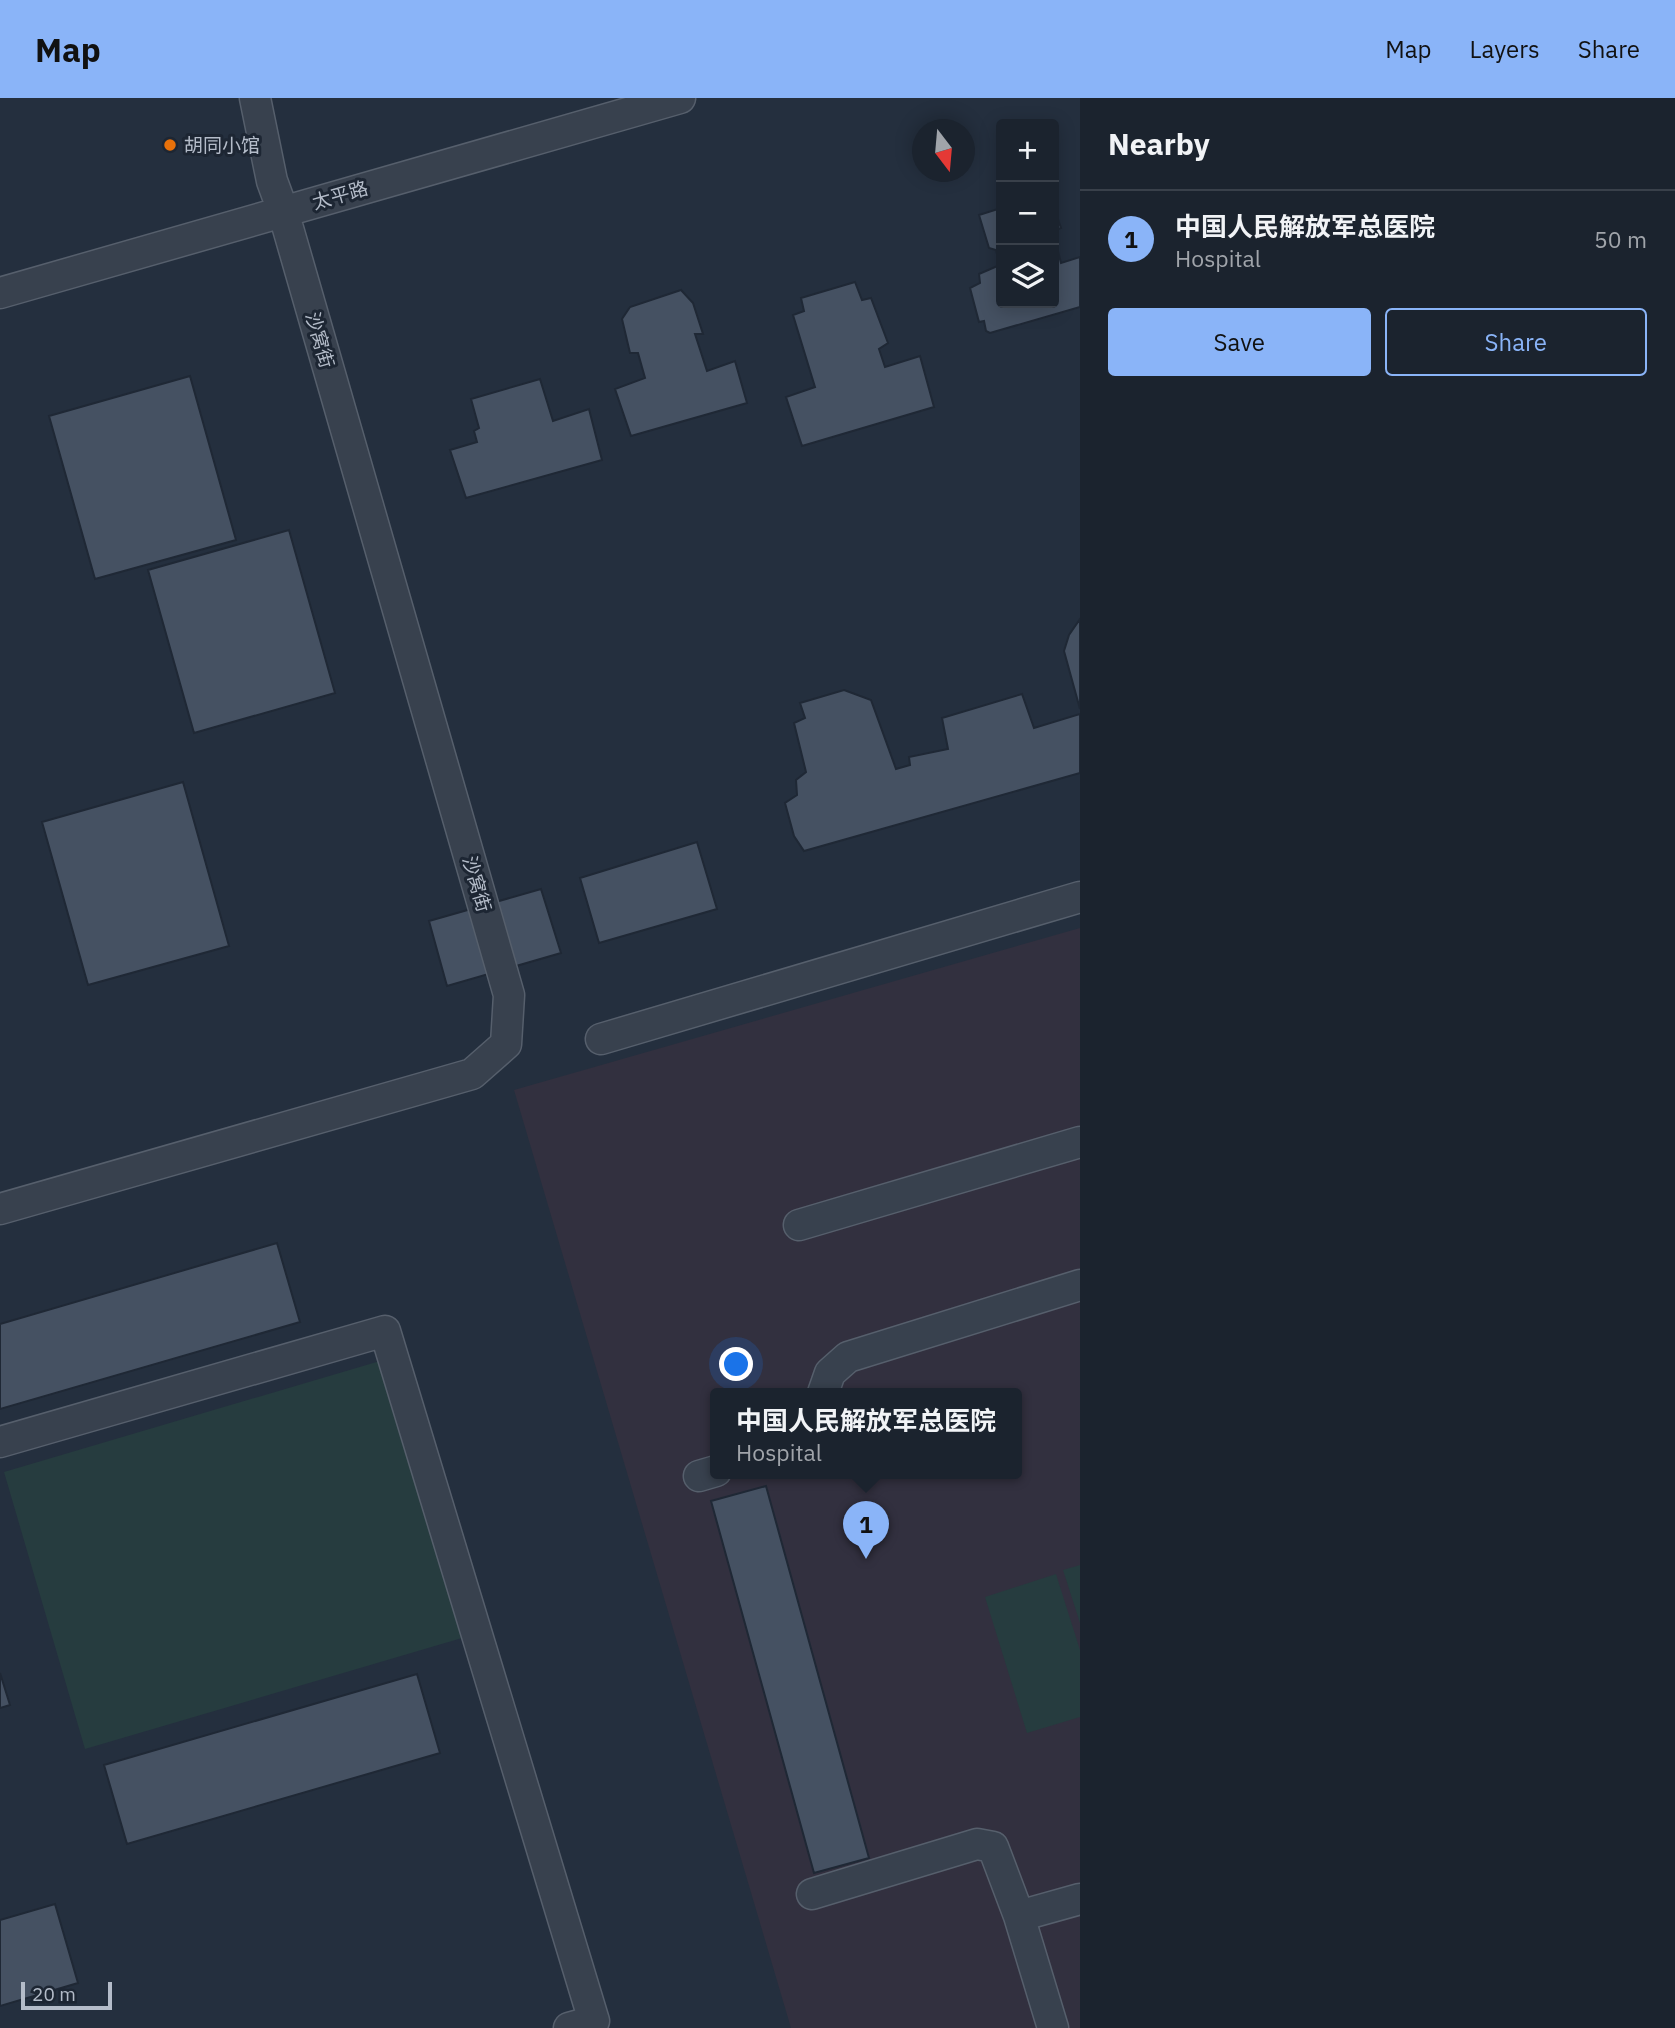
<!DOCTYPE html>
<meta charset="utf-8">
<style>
body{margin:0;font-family:"IBM Plex Sans","Noto Sans SC",sans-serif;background:#242b36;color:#f1f3f6}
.controls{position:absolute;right:21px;top:21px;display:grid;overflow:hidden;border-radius:7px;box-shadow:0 4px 18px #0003}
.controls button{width:63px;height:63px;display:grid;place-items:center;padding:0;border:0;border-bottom:2px solid #39404a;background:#1b232e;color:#f1f3f6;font:35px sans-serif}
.compass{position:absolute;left:912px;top:21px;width:63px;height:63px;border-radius:50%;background:#1b232e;box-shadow:0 4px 18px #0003;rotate:164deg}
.scale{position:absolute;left:21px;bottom:18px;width:91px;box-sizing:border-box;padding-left:7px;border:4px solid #b4bcc9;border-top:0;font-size:19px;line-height:24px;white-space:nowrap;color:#b4bcc9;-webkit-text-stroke:5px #1d2633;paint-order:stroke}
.you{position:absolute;left:737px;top:1267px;width:24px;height:24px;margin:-18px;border:5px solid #fff;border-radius:50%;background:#1a73e8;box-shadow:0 0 0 10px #1a73e833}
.badge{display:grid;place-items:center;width:46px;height:46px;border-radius:50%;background:#8ab4f8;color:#111;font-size:23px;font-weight:700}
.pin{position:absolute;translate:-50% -58px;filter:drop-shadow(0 2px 4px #0008)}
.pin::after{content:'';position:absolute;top:37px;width:24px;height:21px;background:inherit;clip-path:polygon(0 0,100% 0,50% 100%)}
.popup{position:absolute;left:710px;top:1290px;width:312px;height:91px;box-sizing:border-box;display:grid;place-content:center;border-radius:7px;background:#1b232e;filter:drop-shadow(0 2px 5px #0005);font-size:23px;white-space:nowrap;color:#a0a4aa}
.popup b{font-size:26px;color:#f1f3f6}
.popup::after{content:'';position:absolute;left:50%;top:100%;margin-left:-14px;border:14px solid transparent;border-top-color:#1b232e}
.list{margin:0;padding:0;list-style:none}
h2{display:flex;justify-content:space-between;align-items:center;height:91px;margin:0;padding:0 28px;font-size:30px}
h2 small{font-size:23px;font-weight:400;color:#a0a4aa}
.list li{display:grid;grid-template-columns:46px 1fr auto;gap:21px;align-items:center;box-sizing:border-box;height:98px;padding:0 28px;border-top:2px solid #39404a}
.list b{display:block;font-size:26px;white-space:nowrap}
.list p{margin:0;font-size:23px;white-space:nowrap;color:#a0a4aa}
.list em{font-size:23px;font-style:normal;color:#a0a4aa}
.actions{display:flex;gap:14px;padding:21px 28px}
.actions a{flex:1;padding:16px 0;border:2px solid #8ab4f8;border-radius:7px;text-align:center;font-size:24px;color:#8ab4f8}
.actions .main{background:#8ab4f8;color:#111}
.icon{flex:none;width:38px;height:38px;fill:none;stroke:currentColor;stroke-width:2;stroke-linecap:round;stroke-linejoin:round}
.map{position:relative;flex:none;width:1080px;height:1930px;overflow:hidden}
header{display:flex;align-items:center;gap:42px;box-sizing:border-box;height:98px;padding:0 35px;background:#8ab4f8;color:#111}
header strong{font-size:33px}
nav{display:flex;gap:38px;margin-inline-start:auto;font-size:24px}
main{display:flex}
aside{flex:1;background:#1b232e}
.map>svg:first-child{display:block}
</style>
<header>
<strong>Map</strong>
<nav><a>Map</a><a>Layers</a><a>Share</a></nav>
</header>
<main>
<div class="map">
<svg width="1080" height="1930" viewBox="0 0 1080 1930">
<rect width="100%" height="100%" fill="#242f3e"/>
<path fill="#32303f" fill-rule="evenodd" d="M1080 830V1930H791L514 992ZM716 1295H1016V1375H716Z"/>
<path fill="#263c3f" d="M380 1263 462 1540 85 1651 4 1374Z
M1080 1467V1525L1063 1472Z
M1056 1476 1080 1552V1619L1027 1635 985 1499Z"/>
<path fill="#455162" stroke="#1f2835" stroke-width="2" d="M1001 110V205H1054V138L1061 165 1080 159V209L990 235 986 233 984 223 979 224 970 190 980 185 979 176 1000 167 996 152 989 150 979 117Z
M1054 110 1061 130 1054 133Z
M855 184 862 202 871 200 888 245 879 251 885 269 920 258 934 309 802 348 786 299 815 289 793 217 804 213 801 200Z
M681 192 693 205 703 236H695L707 273 735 263 747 305 631 338 615 291 645 280 638 255H630L622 221 630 209Z
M190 278 236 442 95 481 49 318Z
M540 281 553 323 589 311 602 362 466 400 450 352 477 344 474 333 479 330 471 301Z
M289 432 335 595 194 635 148 472Z
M1080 521V611L1064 553 1069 537Z
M844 592 871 602 896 671 910 667 909 659 948 651 942 620 1022 596 1034 630 1080 616V675L804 753 794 738 785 705 797 697 796 682 806 674 794 625 805 620 800 605Z
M183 684 229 848 88 887 42 724Z
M697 744 717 811 599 845 580 780Z
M541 791 561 855 447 888 429 823Z
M277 1145 300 1224 0 1311V1226Z
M766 1388 869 1760 814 1775 711 1403Z
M0 1575 10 1607 0 1610Z
M417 1576 440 1655 127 1746 104 1667Z
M55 1806 78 1885 0 1908V1822Z"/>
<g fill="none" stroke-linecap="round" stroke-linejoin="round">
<defs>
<path id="minor" d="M0 195 680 0
M601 941 1080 799
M0 1111 472 976 506 946 509 897 283 113 272 83 255 0
M799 1127 1080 1044
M823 1295 830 1275 848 1259 1080 1187
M0 1344 385 1233 594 1923 569 1930
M699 1378 716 1373
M812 1796 977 1746 993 1749 1019 1818 1053 1930
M1019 1818 1080 1801"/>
</defs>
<use href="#minor" stroke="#565f6c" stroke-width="33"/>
<use href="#minor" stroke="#38414e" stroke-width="30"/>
</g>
<circle fill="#e8710a" stroke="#1d2633" stroke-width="2.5" cx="170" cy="47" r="7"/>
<g text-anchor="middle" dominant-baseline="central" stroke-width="6" stroke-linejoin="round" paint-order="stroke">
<g font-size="19" fill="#b4bcc9" stroke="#1d2633" text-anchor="start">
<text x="184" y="47">胡同小馆</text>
</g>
<g font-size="19" fill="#b4bcc9" stroke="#1d2633">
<text transform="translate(340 97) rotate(-16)">太平路</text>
<text transform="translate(320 242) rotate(74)">沙窝街</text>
<text transform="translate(477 786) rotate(74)">沙窝街</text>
</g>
</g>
</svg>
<div class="controls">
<button>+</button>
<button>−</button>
<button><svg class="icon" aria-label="layers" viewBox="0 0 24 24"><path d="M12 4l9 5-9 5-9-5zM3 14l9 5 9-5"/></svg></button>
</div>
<svg class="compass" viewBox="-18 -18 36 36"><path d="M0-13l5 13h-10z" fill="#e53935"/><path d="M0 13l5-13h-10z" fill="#a0a4aa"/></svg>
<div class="scale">20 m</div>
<div class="you"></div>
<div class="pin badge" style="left:866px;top:1461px">1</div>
<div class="popup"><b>中国人民解放军总医院</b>Hospital</div>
</div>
<aside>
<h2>Nearby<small></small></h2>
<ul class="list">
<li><span class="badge">1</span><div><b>中国人民解放军总医院</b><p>Hospital</p></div><em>50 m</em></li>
</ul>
<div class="actions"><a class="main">Save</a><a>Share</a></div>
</aside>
</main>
